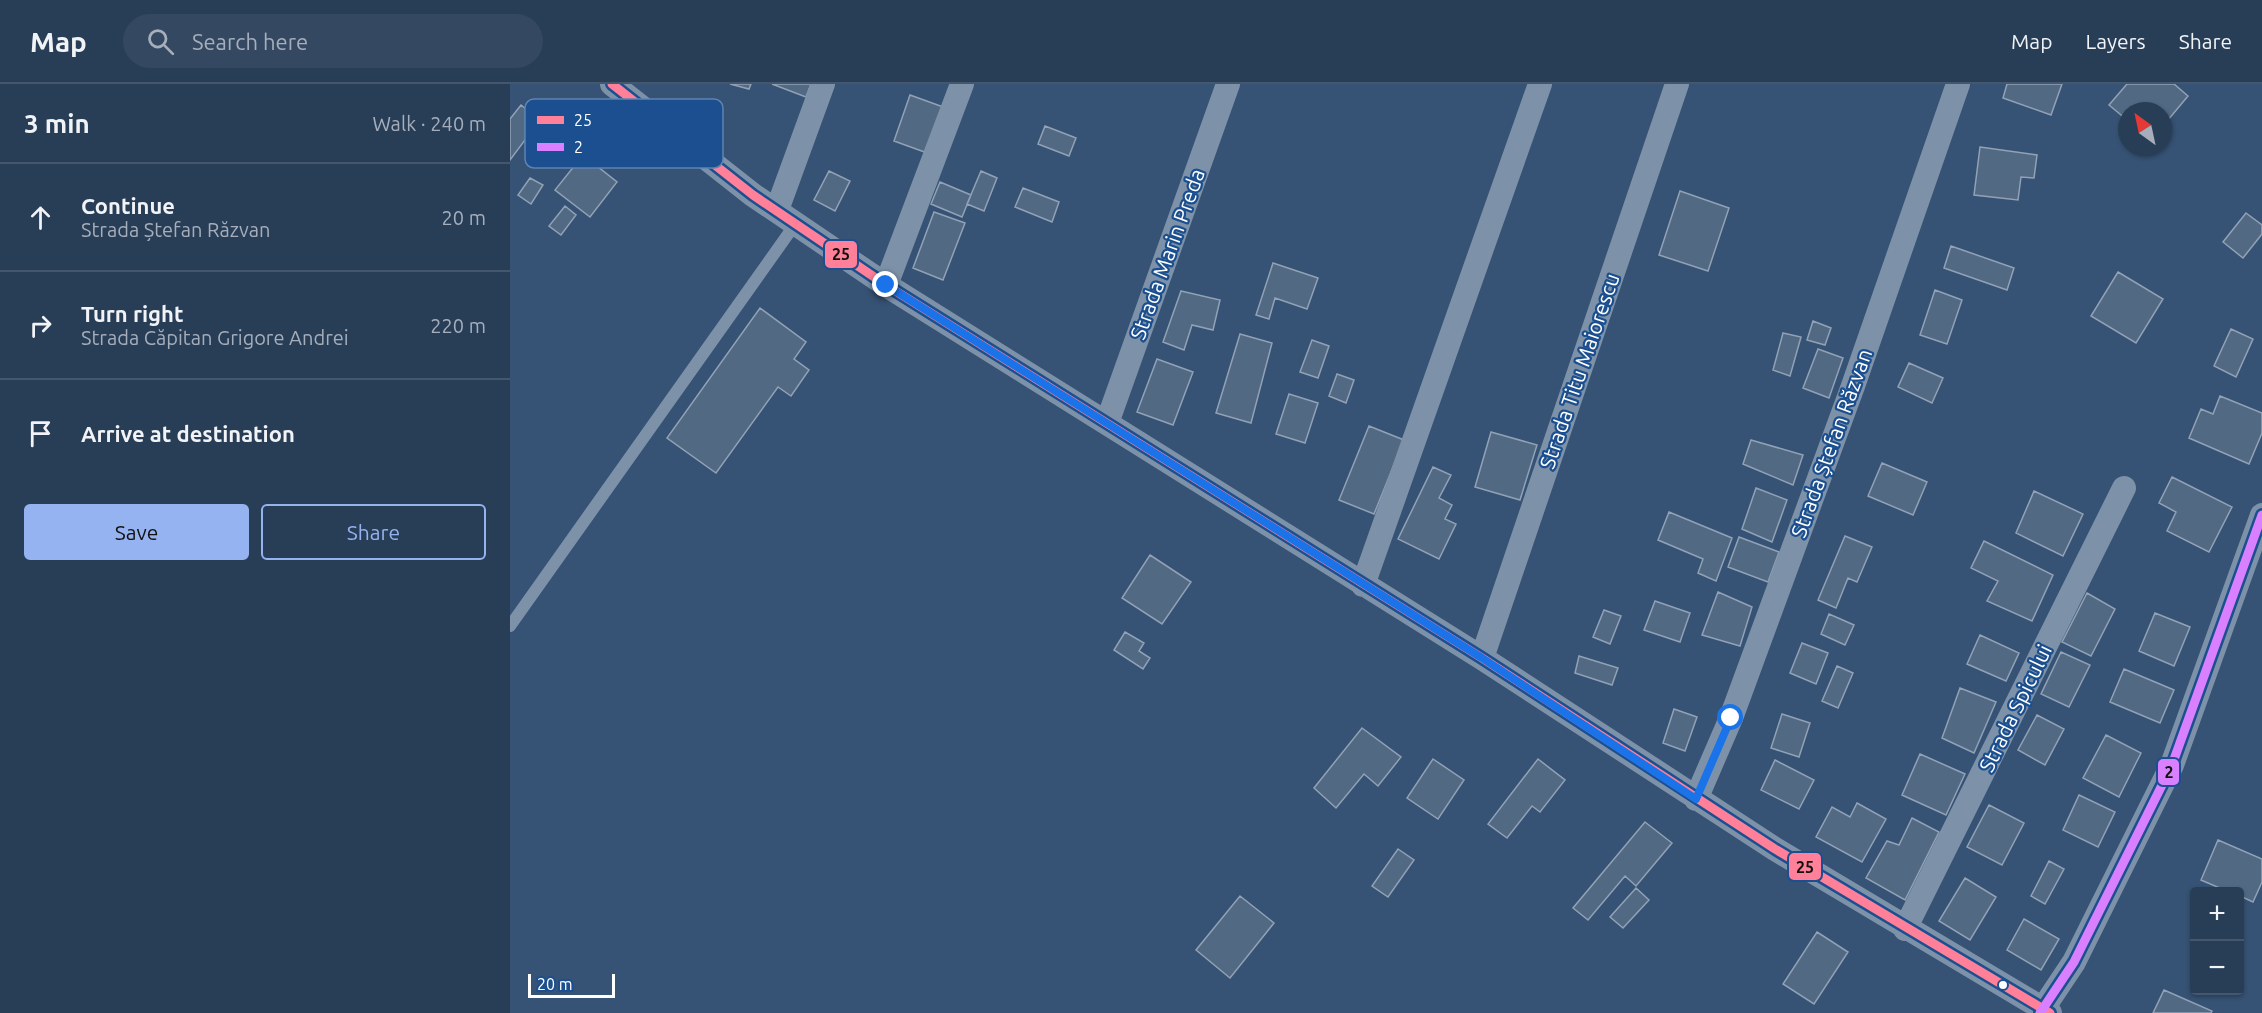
<!DOCTYPE html>
<meta charset="utf-8">
<style>
body{margin:0;font-family:Ubuntu,sans-serif;background:#344961;color:#f1f3f6}
.controls{position:absolute;right:18px;bottom:18px;display:grid;overflow:hidden;border-radius:6px;box-shadow:0 2px 4px #0004}
.controls button{width:54px;height:54px;display:grid;place-items:center;padding:0;border:0;border-bottom:2px solid #44576d;background:#283e57;color:#f1f3f6;font:30px sans-serif}
.compass{position:absolute;left:1608px;top:18px;width:54px;height:54px;border-radius:50%;background:#283e57;box-shadow:0 2px 4px #0004;rotate:327deg}
.scale{position:absolute;left:18px;bottom:15px;width:87px;box-sizing:border-box;padding-left:6px;border:3px solid #fff;border-top:0;font-size:16px;line-height:21px;white-space:nowrap;color:#fff;-webkit-text-stroke:4px #1b4f8f;paint-order:stroke}
.stop{position:absolute;width:18px;height:18px;margin:-14px;border:4px solid #1a73e8;border-radius:50%;background:#fff}
.stop.end{background:#1a73e8;border-color:#fff;box-shadow:0 2px 6px #0008}
.list{margin:0;padding:0;list-style:none}
h2{display:flex;justify-content:space-between;align-items:center;height:78px;margin:0;padding:0 24px;font-size:26px}
h2 small{font-size:20px;font-weight:400;color:#a5aeba}
.list li{display:grid;grid-template-columns:39px 1fr auto;gap:18px;align-items:center;box-sizing:border-box;height:108px;padding:0 24px;border-top:2px solid #44576d}
.list b{display:block;font-size:22px;white-space:nowrap}
.list p{margin:0;font-size:20px;white-space:nowrap;color:#a5aeba}
.list em{font-size:20px;font-style:normal;color:#a5aeba}
.actions{display:flex;gap:12px;padding:18px 24px}
.actions a{flex:1;padding:14px 0;border:2px solid #95b2f1;border-radius:6px;text-align:center;font-size:21px;color:#95b2f1}
.actions .main{background:#95b2f1;color:#111}
.icon{flex:none;width:33px;height:33px;fill:none;stroke:currentColor;stroke-width:2;stroke-linecap:round;stroke-linejoin:round}
.map{position:relative;flex:none;width:1752px;height:929px;overflow:hidden}
header{display:flex;align-items:center;gap:36px;box-sizing:border-box;height:84px;padding:0 30px;background:#283e57;border-bottom:2px solid #44576d}
header strong{font-size:28px}
nav{display:flex;gap:33px;margin-inline-start:auto;font-size:21px}
.search{width:420px;height:54px;background:#344961;display:flex;align-items:center;gap:15px;box-sizing:border-box;padding:0 21px;border-radius:33px;color:#a5aeba;font-size:22px}
main{display:flex}
aside{flex:1;background:#283e57}
.map>svg:first-child{display:block}
</style>
<header>
<strong>Map</strong>
<div class="search"><svg class="icon" aria-label="search" viewBox="0 0 24 24"><circle cx="10" cy="10" r="6"/><path d="M15 15l6 6"/></svg>Search here</div>
<nav><a>Map</a><a>Layers</a><a>Share</a></nav>
</header>
<main>
<aside>
<h2>3 min<small>Walk · 240 m</small></h2>
<ul class="list">
<li><svg class="icon" aria-label="ahead" viewBox="0 0 24 24"><path d="M12 20V5M6 11l6-6 6 6"/></svg><div><b>Continue</b><p>Strada Ștefan Răzvan</p></div><em>20 m</em></li>
<li><svg class="icon" aria-label="right" viewBox="0 0 24 24"><path d="M7 20v-9h11M14 6l5 5-5 5"/></svg><div><b>Turn right</b><p>Strada Căpitan Grigore Andrei</p></div><em>220 m</em></li>
<li><svg class="icon" aria-label="arrive" viewBox="0 0 24 24"><path d="M6 21V4h12l-3 4 3 4H6"/></svg><div><b>Arrive at destination</b></div></li>
</ul>
<div class="actions"><a class="main">Save</a><a>Share</a></div>
</aside>
<div class="map">
<svg width="1752" height="929" viewBox="0 0 1752 929">
<rect width="100%" height="100%" fill="#365274"/>
<path fill="#526984" stroke="#92a2b6" stroke-width="1.5" d="M220 0H241L239 5Z
M262 0H301L296 13Z
M1497 0H1552L1541 31 1493 14Z
M1617 0H1664L1678 12 1653 42V27H1617V36L1599 21Z
M400 11 436 24 420 70 384 57Z
M11 21 30 36 0 76V35Z
M535 42 566 54 559 72 528 60Z
M1470 63 1527 71 1524 94 1511 93 1508 116 1464 111Z
M73 71 107 98 80 133 45 106Z
M319 87 340 97 325 127 304 116Z
M471 87 487 94 474 127 457 120Z
M20 94 33 101 21 120 8 111Z
M430 98 461 111 452 133 421 120Z
M513 104 549 118 542 138 505 123Z
M1170 107 1219 124 1198 187 1149 171Z
M55 122 66 131 51 151 39 142Z
M424 128 455 139 433 196 403 184Z
M1736 129 1752 141V150L1733 174 1713 158Z
M1441 162 1504 184 1497 206 1434 184Z
M763 179 808 194 797 225 765 214 759 235 746 231Z
M1608 188 1653 215 1626 259 1581 232Z
M1425 206 1452 216 1437 260 1410 251Z
M671 207 710 216 703 246 682 241 674 266 653 258Z
M250 224 296 258 284 275 299 286 281 312 268 303 206 389 157 354Z
M1303 237 1321 244 1315 261 1297 256Z
M1721 245 1743 255 1726 293 1704 282Z
M1273 249 1291 253 1280 292 1263 286Z
M730 250 762 259 741 339 706 329Z
M802 256 819 262 808 294 790 288Z
M1308 265 1333 274 1319 314 1293 304Z
M647 275 683 288 663 341 627 328Z
M1399 279 1433 294 1422 319 1388 303Z
M827 290 844 296 836 319 819 312Z
M779 310 808 319 795 359 766 350Z
M1710 312 1752 329V349L1739 380 1679 354 1691 325 1703 330Z
M859 342 894 356 864 430 829 416Z
M981 348 1027 361 1010 416 965 403Z
M1241 356 1293 371 1283 401 1233 380Z
M1372 379 1417 398 1403 431 1358 412Z
M923 383 941 391 929 414 942 421 935 435 946 440 929 475 888 455Z
M1662 393 1722 423 1699 468 1657 447 1666 428 1649 419Z
M1246 404 1277 416 1262 458 1232 445Z
M1524 407 1573 430 1553 472 1506 449Z
M1159 428 1222 454 1206 497 1188 489 1193 475 1148 456Z
M1335 452 1362 463 1347 498 1338 494 1326 524 1308 516Z
M1229 453 1269 468 1258 498 1218 483Z
M1474 457 1543 491 1522 537 1477 517 1488 497 1461 484Z
M640 471 681 498 652 540 612 514Z
M1208 508 1242 523 1230 562 1192 551Z
M1577 509 1605 525 1581 572 1552 558Z
M1145 517 1180 529 1170 558 1134 546Z
M1094 526 1111 532 1100 560 1083 553Z
M1645 529 1680 543 1664 582 1629 567Z
M1319 530 1344 541 1335 561 1311 550Z
M615 548 634 559 629 567 640 574 633 585 604 566Z
M1470 551 1509 569 1496 597 1457 580Z
M1292 559 1318 569 1306 600 1280 589Z
M1551 568 1580 581 1559 623 1531 610Z
M1069 572 1108 584 1102 601 1065 589Z
M1327 582 1343 589 1328 624 1312 617Z
M1614 585 1664 606 1650 639 1600 618Z
M1450 604 1486 618 1464 669 1432 654Z
M1164 625 1187 633 1175 667 1153 659Z
M1272 630 1300 639 1289 673 1261 664Z
M1527 631 1554 645 1535 681 1508 666Z
M852 644 891 673 868 702 854 690 826 724 804 704Z
M1596 651 1631 669 1609 713 1573 694Z
M1410 670 1455 690 1436 731 1392 711Z
M923 675 954 696 928 735 897 714Z
M1028 675 1055 696 1030 728 1022 722 997 754 978 740Z
M1265 676 1304 696 1289 725 1251 706Z
M1569 711 1605 728 1588 763 1553 746Z
M1347 719 1376 735 1352 778 1306 753 1322 723 1340 733Z
M1479 721 1514 739 1492 781 1457 763Z
M1402 734 1429 748 1395 816 1356 794 1377 757 1389 761Z
M1135 738 1162 759 1126 802 1115 792 1078 836 1063 824Z
M1708 756 1752 775V798L1743 818 1730 812V808H1719L1691 796Z
M888 765 904 776 878 813 862 802Z
M1539 777 1554 785 1535 820 1521 812Z
M1455 794 1486 813 1460 856 1429 837Z
M1126 804 1139 816 1113 844 1100 833Z
M730 812 764 839 720 894 686 866Z
M1514 835 1549 855 1531 886 1497 866Z
M1307 848 1338 868 1304 920 1273 900Z
M1654 906 1702 927 1701 929H1643Z"/>
<g fill="none" stroke-linecap="round" stroke-linejoin="round">
<path stroke="#7d92a8" stroke-width="12" d="M0 542 286 139"/>
<path stroke="#7d92a8" stroke-width="24" d="M102 0 243 111 376 201 972 574 1265 765 1540 929
M267 126 313 0
M376 201 452 0
M597 339 718 0
M853 501 1030 0
M972 574 1167 0
M1186 715 1221 634 1343 302 1448 0
M1395 845 1614 404
M1530 929 1564 878 1662 681 1752 431"/>
<defs>
<path id="bus-1" d="M102 0 243 111 376 201 972 574 1265 765 1540 929"/>
<path id="bus-2" d="M1530 929 1564 878 1662 681 1752 431"/>
</defs>
<use href="#bus-1" stroke="#1b4f8f" stroke-width="14"/>
<use href="#bus-2" stroke="#1b4f8f" stroke-width="14"/>
<use href="#bus-1" stroke="#ff8098" stroke-width="9"/>
<use href="#bus-2" stroke="#d880ff" stroke-width="9"/>
</g>
<g fill="none" stroke-linecap="round" stroke-linejoin="round">
<path stroke="#1a73e8" stroke-width="8" d="M376 201 972 574 1186 715 1221 634"/>
</g>
<circle fill="#fff" stroke="#1b4f8f" stroke-width="2" cx="1493" cy="901" r="5"/>
<g text-anchor="middle" dominant-baseline="central" stroke-width="4.5" stroke-linejoin="round" paint-order="stroke">
<g font-size="21" fill="#fff" stroke="#1b4f8f">
<text transform="translate(657 170) rotate(-70)">Strada Marin Preda</text>
<text transform="translate(1069 287) rotate(-71)">Strada Titu Maiorescu</text>
<text transform="translate(1321 359) rotate(-70)">Strada Ștefan Răzvan</text>
<text transform="translate(1505 624) rotate(-64)">Strada Spicului</text>
</g>
</g>
<rect x="15" y="15" width="198" height="69" rx="9" fill="#1b4f8f" stroke="#5f84b1" stroke-width="1.5"/>
<rect x="27" y="32" width="27" height="8" fill="#ff8098"/>
<rect x="27" y="59" width="27" height="8" fill="#d880ff"/>
<g font-size="16" fill="#fff">
<text x="64" y="42">25</text>
<text x="64" y="69">2</text>
</g>
<g stroke="#1b4f8f" stroke-width="2">
<rect x="314" y="156" width="34" height="29" rx="6" fill="#ff8098"/>
<rect x="1647" y="674" width="23" height="28" rx="6" fill="#d880ff"/>
<rect x="1278" y="768" width="34" height="29" rx="6" fill="#ff8098"/>
</g>
<g font-size="16" text-anchor="middle" font-weight="bold" fill="#111">
<text x="331" y="176">25</text>
<text x="1659" y="694">2</text>
<text x="1295" y="789">25</text>
</g>
</svg>
<div class="controls">
<button>+</button>
<button>−</button>
</div>
<svg class="compass" viewBox="-18 -18 36 36"><path d="M0-13l5 13h-10z" fill="#e53935"/><path d="M0 13l5-13h-10z" fill="#a5aeba"/></svg>
<div class="scale">20 m</div>
<div class="stop" style="left:1221px;top:634px"></div>
<div class="stop end" style="left:376px;top:201px"></div>
</div>
</main>
